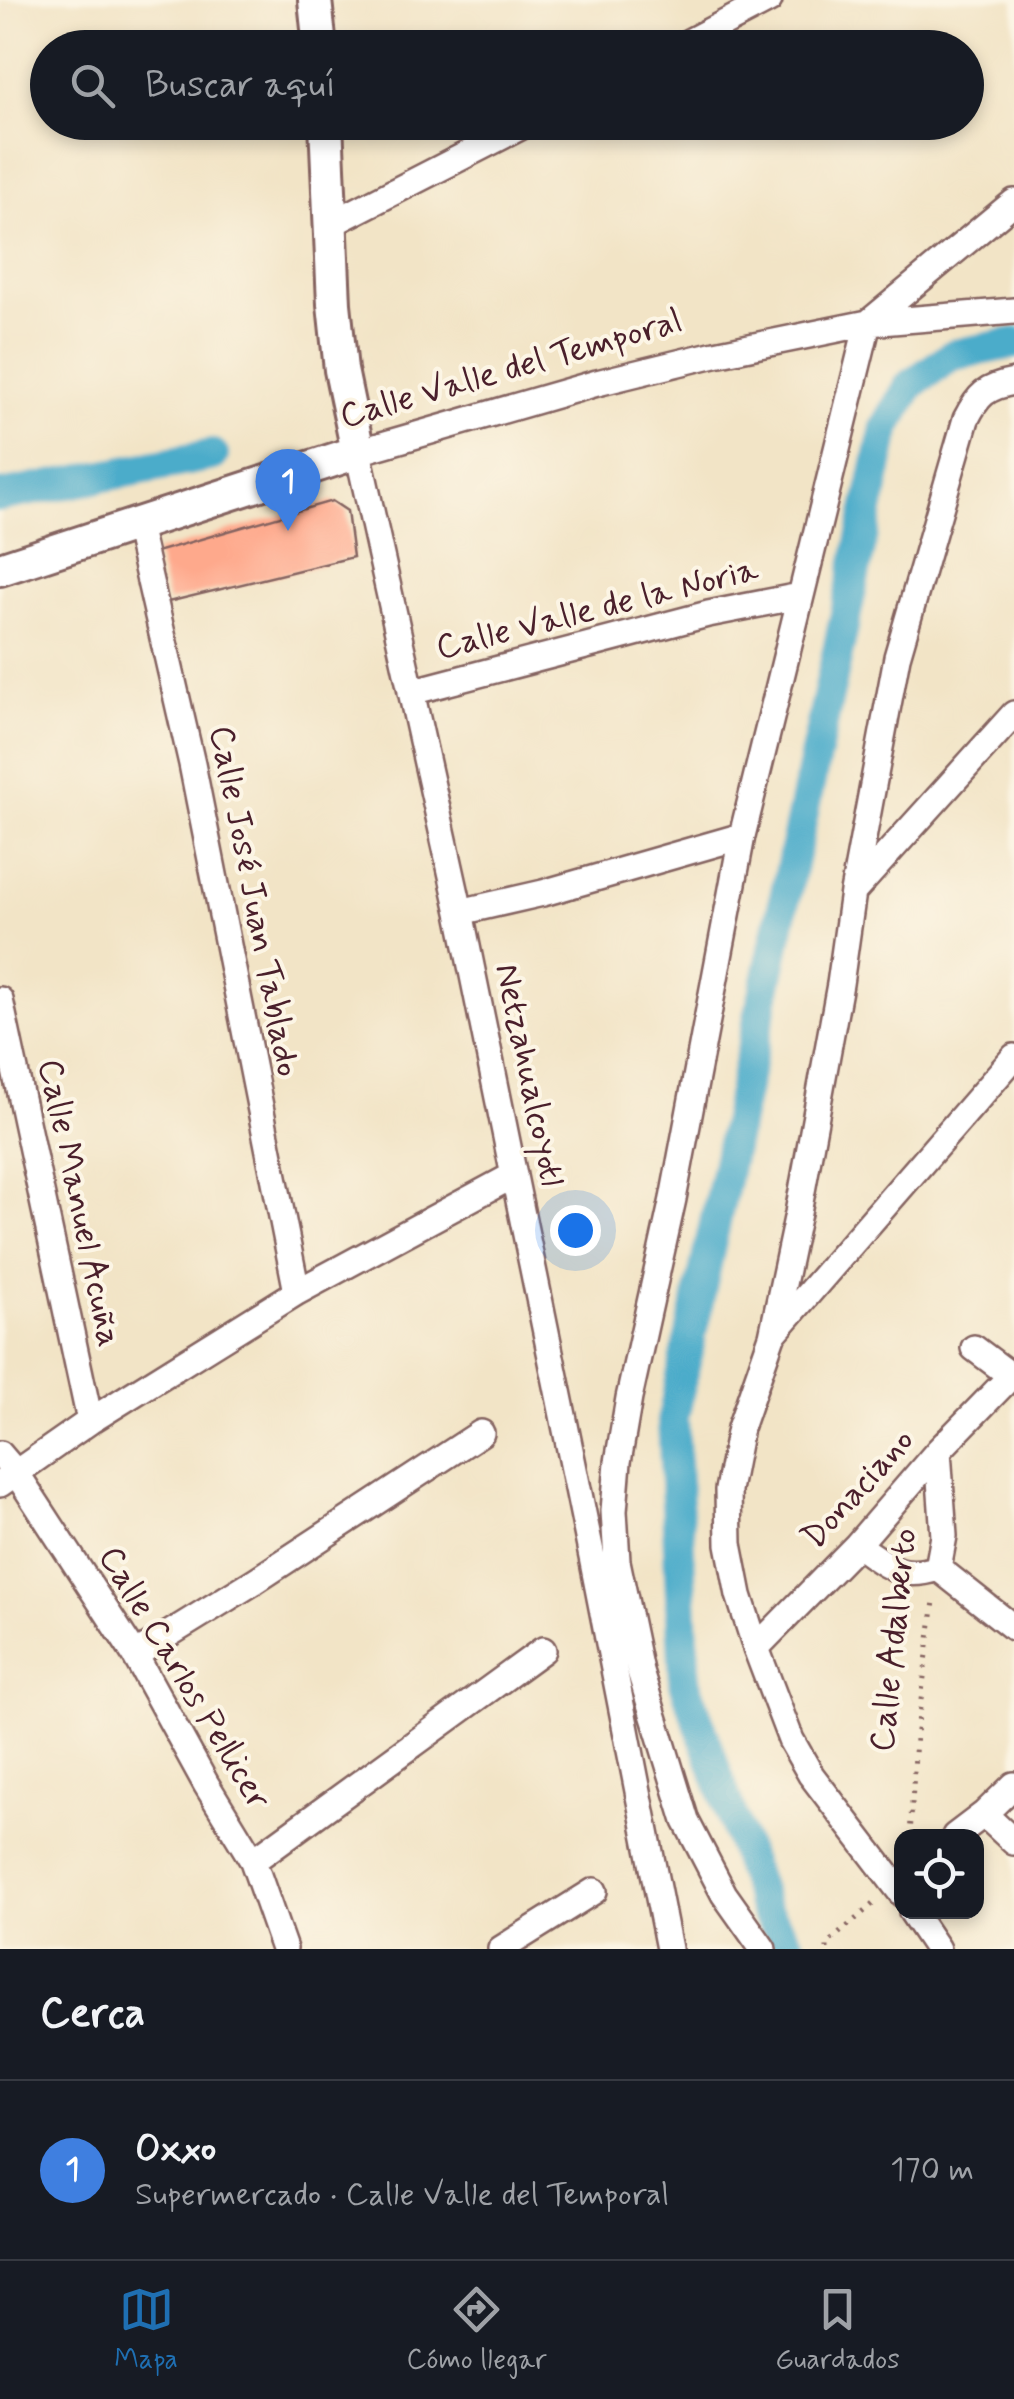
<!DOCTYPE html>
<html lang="es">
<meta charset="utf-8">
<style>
body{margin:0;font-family:Mynerve,sans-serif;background:#242831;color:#f1f3f6}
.controls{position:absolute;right:30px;bottom:30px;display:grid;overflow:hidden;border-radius:20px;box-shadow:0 5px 15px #0003}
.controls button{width:90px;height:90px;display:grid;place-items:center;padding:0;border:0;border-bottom:2px solid #363941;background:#171b24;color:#f1f3f6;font:50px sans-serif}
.you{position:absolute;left:575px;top:1230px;width:35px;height:35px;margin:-25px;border:8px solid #fff;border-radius:50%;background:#1a73e8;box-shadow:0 0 0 15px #1a73e833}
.badge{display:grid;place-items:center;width:65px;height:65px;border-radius:50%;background:#1f6fb2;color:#fff;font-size:32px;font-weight:700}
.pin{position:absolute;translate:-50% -82px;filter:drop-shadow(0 2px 5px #0008)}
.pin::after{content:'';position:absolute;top:52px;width:35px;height:30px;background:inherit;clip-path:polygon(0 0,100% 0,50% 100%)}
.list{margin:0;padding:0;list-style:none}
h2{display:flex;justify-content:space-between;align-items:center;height:130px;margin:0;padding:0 40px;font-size:42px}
h2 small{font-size:32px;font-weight:400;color:#9ea1a6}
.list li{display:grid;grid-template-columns:65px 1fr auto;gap:30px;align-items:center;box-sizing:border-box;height:180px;padding:0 40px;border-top:2px solid #363941}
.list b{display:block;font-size:38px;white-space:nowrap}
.list p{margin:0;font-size:32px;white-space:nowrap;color:#9ea1a6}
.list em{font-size:32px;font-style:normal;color:#9ea1a6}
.icon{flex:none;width:55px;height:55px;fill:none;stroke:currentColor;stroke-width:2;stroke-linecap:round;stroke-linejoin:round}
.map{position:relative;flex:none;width:1014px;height:1949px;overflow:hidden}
.search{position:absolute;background:#171b24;box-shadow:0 5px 15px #0003;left:30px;right:30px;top:30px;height:110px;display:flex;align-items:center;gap:25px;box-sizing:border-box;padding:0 35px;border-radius:55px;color:#9ea1a6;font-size:38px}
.sheet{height:310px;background:#171b24}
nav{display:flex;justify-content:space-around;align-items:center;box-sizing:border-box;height:140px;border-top:2px solid #363941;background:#171b24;font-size:28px;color:#9ea1a6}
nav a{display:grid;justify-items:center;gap:5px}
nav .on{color:#1f6fb2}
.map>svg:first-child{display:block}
</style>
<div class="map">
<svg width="1014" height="1949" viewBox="0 0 1014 1949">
<rect width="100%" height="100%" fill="#fcf5e5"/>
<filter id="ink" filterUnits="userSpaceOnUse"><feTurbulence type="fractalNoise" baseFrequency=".01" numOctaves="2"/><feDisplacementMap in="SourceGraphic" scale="20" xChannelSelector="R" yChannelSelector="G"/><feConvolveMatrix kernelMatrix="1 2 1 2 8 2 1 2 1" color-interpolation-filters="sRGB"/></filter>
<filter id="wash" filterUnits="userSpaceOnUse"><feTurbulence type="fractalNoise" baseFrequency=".0048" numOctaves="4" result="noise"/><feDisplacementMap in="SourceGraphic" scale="40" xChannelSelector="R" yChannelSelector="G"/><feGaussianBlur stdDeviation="2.25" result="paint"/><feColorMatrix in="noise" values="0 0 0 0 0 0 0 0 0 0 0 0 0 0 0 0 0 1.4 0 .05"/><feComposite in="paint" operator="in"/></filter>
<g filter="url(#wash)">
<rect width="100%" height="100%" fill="#f2e4c6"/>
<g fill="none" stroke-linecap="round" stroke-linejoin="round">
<path stroke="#4bacca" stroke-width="32" d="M0 496 213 455
M792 1949 765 1910 685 1683 673 1418 886 427 910 385 953 355 1014 343"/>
</g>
<g id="blocks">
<path fill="#fea98c" d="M332 501 347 511 353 557 168 602 156 552Z"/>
</g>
</g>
<g filter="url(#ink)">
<use href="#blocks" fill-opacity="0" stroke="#856461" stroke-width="2.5"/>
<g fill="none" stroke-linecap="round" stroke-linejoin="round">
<defs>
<path id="minor" d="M677 48 769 0
M329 225 530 122
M868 323 1014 202
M137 525 192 764 297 1292
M411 692 708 614 800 596
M853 892 1014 714
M460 912 543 893 742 836
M0 1000 90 1421
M775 1332 1014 1057
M974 1348 1014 1378
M0 1454 17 1474 135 1655 206 1784 253 1861 284 1949
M0 1484 90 1421 297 1292 514 1175
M857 1545C888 1565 900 1581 938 1568
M938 1568 944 1536 938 1451
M938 1568 1014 1628
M756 1648 857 1545 938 1451 1011 1376
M135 1655 255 1581 481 1433
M984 1814 1014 1842
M955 1836 984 1814 1014 1785
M253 1861 543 1650
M902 1894 811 1775 791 1740 756 1648 739 1595 729 1544 728 1490 740 1428 772 1336 798 1213 840 984 853 892 897 657 966 419C978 395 986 387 1014 382
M912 1912 937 1949
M501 1949 594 1891
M669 1949 593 1562 460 912 358 452 597 383 715 354 868 323 1014 311
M763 1949 724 1894 686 1821 640 1671 617 1561 614 1511 618 1462 629 1398 673 1199 742 836 868 323"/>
<path id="tertiary" d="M315 0 320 48
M0 569 358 452 341 370 334 304 326 122"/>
</defs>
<use href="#minor" stroke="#856461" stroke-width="30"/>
<use href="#tertiary" stroke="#856461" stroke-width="38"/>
<path stroke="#856461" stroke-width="5" stroke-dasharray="2.5 8" stroke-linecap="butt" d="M910 1836 916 1738 934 1601
M827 1949V1944L874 1903"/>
<use href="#minor" stroke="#fff" stroke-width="25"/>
<use href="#tertiary" stroke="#fff" stroke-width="32"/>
</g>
</g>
<g text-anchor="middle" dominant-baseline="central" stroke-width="8" stroke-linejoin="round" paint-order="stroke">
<g font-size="35" fill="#4a1f2b" stroke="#fcf5e5">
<text transform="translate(511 369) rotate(-16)">Calle Valle del Temporal</text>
<text transform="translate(597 609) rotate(-14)">Calle Valle de la Noria</text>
<text transform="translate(254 901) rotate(79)">Calle José Juan Tablado</text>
<text transform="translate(529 1075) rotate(78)">Netzahualcoyotl</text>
<text transform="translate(79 1203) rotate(78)">Calle Manuel Acuña</text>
<text transform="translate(858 1489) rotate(-48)">Donaciano</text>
<text transform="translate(894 1640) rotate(-84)">Calle Adalberto</text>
<text transform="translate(184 1678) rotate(59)">Calle Carlos Pellicer</text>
</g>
</g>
</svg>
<div class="controls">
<button><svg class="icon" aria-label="locate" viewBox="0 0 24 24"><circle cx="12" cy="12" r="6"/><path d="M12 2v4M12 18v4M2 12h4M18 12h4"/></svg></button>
</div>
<div class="you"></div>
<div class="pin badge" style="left:288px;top:531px;background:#3f7fe0">1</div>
<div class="search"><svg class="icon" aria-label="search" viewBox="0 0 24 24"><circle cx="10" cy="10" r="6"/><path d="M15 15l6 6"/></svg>Buscar aquí</div>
</div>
<section class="sheet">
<h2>Cerca<small></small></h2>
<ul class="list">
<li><span class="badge" style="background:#3f7fe0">1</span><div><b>Oxxo</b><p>Supermercado · Calle Valle del Temporal</p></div><em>170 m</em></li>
</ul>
</section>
<nav>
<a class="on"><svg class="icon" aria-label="map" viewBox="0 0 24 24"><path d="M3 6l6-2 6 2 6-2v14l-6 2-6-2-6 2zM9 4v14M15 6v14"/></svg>Mapa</a>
<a><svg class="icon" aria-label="directions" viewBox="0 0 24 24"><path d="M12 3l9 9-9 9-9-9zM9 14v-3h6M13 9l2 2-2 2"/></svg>Cómo llegar</a>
<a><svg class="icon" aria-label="saved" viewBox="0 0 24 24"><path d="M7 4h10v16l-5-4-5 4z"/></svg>Guardados</a>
</nav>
